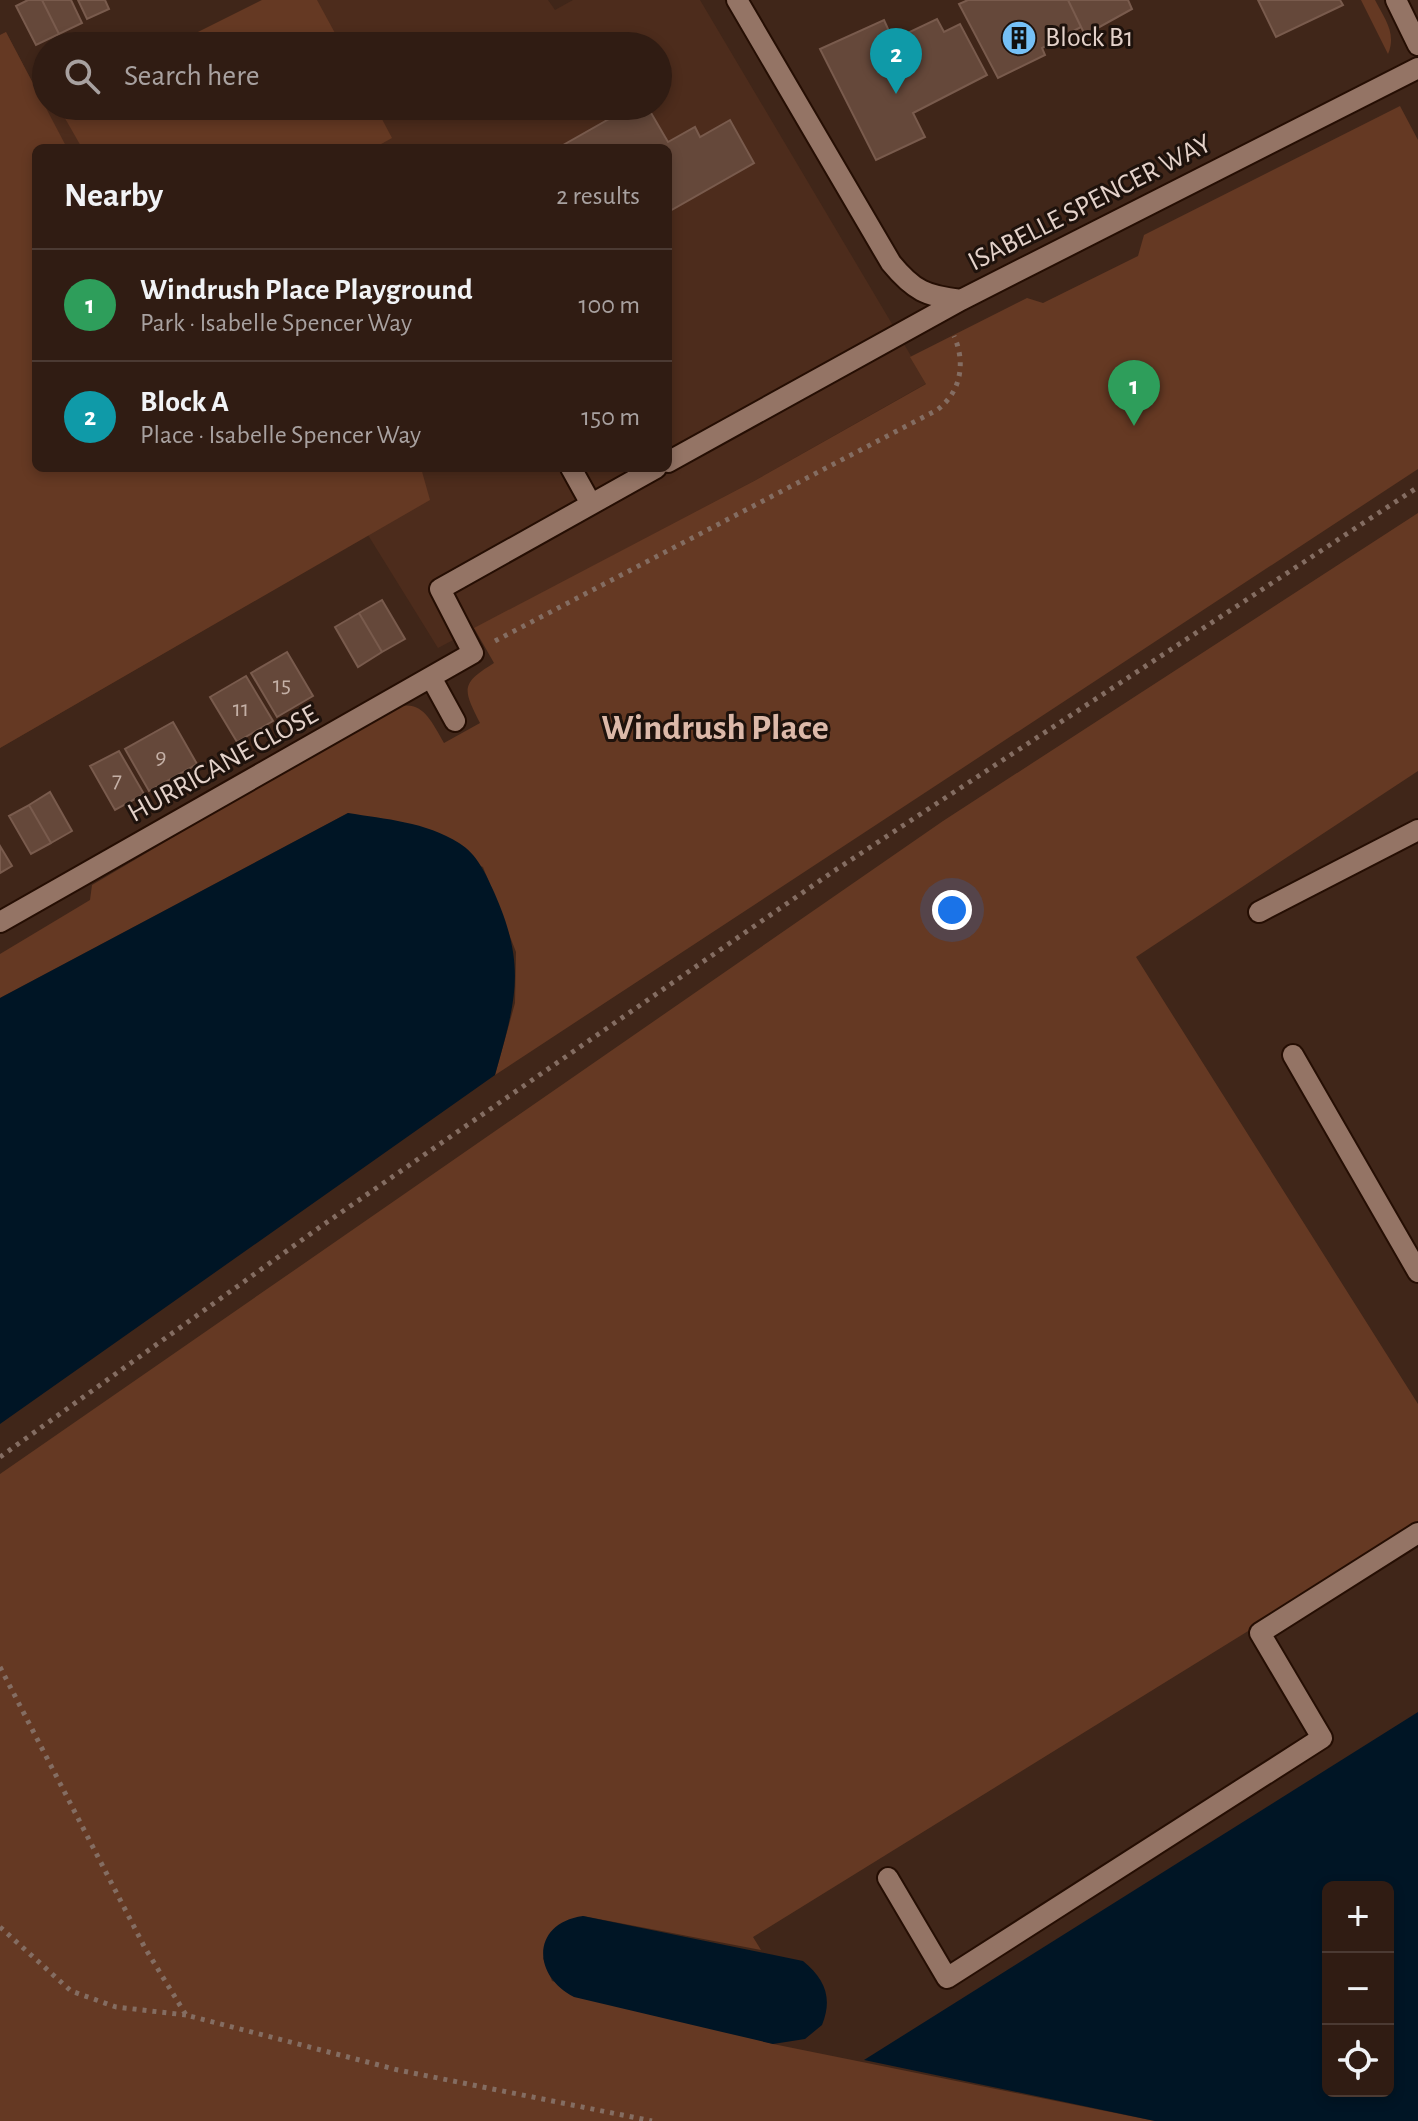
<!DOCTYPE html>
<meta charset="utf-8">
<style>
body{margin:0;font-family:"Alegreya Sans",sans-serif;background:#3c2921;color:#f1f3f6}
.controls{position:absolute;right:24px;bottom:24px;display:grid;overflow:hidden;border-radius:12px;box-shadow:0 4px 12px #0003}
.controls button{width:72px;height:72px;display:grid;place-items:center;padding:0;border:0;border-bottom:2px solid #4b3a33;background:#301c13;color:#f1f3f6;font:40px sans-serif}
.you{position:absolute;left:952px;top:910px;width:28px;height:28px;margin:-20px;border:6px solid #fff;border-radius:50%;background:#1a73e8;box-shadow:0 0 0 12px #1a73e833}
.badge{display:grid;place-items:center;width:52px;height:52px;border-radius:50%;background:#75c0f6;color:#fff;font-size:26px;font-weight:700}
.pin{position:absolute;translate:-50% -66px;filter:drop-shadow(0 2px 4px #0008)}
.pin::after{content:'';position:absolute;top:42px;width:28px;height:24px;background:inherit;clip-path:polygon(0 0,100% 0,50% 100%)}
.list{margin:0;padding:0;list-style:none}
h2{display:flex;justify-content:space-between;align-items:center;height:104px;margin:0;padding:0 32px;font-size:34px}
h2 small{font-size:26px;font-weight:400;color:#a8a1a0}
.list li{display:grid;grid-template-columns:52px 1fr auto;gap:24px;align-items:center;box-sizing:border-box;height:112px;padding:0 32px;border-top:2px solid #4b3a33}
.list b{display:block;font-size:30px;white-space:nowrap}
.list p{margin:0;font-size:26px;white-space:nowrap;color:#a8a1a0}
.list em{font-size:26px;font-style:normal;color:#a8a1a0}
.icon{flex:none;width:44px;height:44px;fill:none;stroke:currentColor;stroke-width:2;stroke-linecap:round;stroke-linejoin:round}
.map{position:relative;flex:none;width:1418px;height:2121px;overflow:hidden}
.search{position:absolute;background:#301c13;box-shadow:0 4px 12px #0003;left:32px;top:32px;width:640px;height:88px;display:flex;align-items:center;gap:20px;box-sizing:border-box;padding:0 28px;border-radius:44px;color:#a8a1a0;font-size:30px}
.panel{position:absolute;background:#301c13;box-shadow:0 4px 12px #0003;left:32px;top:144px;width:640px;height:328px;border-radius:12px}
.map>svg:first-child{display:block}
</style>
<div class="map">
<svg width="1418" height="2121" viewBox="0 0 1418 2121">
<rect width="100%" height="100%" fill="#402619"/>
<path fill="#4d2c1c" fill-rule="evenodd" d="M262 0H548L555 10 573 0H700L927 383 756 480 438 648 368 535 0 748V35L6 32 46 108 658 106V46H170ZM36 148H668V468H36Z"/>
<path fill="#653923" d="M262 0H317L342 46H170Z
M1361 0H1375C1384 18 1397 33 1388 54Z
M6 32 67 148H36V468H421L430 500 0 748V35Z
M58 106H375L392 138 374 148H82Z
M1400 106 1418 140V469L495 1075 515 1003 516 952 483 867 348 813 0 998V954L90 900 92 885 387 711C420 695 429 717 444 743L480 723C463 689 460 684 494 663L474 628 756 480 926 384 910 357 1027 298 1043 303 1138 256 1144 235Z
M1418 513V771L1136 957 1418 1404V1526L753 1937 761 1950 583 1916 543 1958 552 1981 773 2044 1155 2121H0V1474L943 821Z"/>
<path fill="#001525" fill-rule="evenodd" d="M348 813C385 819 426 822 459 843 477 854 486 874 494 892 527 966 516 1000 495 1075L0 1424V998Z
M1418 1712V2121H1155L864 2060ZM1388 1887V2091H1328V1887Z
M583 1916 803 1961C825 1979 833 1998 822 2025L805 2039 773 2044 574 1997C531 1975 532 1923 583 1916Z"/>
<path fill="#65483a" stroke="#795b4d" stroke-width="2" d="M28 0H42L59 34 36 45 16 6Z
M42 0H71L82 23 59 34Z
M78 0H105L109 9 87 19Z
M968 0H1068L1081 27 1042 48 1045 55 998 78 959 4Z
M1068 0H1128L1132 9 1085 35Z
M1258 0H1340L1343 5 1276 37Z
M937 19 944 32 960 24 987 75 913 113 925 137 876 160 820 49 884 20 893 40Z
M632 106H647L668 142 695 127 700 137 730 120 754 163 668 212V148H558Z
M382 600 405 639 382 652 359 613Z
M359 613 382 652 358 667 335 627Z
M287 652 313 696 277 717 251 673Z
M246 676 273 721 237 742 210 697Z
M173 722 197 764 149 791 125 749Z
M119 751 144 794 115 810 90 766Z
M50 792 72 831 51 843 29 805Z
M29 805 51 843 31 854 9 816Z
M0 846 12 866 0 873Z"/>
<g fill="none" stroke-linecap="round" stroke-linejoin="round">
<defs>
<path id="minor" d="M737 0 891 263C914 291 926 296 961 300L1418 68
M1396 0 1418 45
M668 462 961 300
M571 468 591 504
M432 679 455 721
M1259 912 1418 830
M0 922 473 653 440 589 656 468
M1293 1055 1418 1272
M888 1878 947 1978 1322 1738 1260 1633 1418 1533"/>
</defs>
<use href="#minor" stroke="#250e03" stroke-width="24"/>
<path stroke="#846d62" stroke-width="5" stroke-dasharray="4 6" stroke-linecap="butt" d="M495 641 937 410C961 392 966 363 954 336
M0 1457 320 1227 831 873 1418 487
M0 1667 145 1948 186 2015 398 2070 652 2121
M0 1927 71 1991 116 2007 186 2015"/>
<use href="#minor" stroke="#947465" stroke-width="20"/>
</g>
<defs>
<symbol id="building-disc" viewBox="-11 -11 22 22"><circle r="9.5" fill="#75c0f6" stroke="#1e120c"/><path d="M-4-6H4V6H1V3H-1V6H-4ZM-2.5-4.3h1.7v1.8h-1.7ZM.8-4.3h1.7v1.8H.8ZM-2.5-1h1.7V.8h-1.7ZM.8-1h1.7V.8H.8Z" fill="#111"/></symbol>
</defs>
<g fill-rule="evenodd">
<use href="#building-disc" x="999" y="18" width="40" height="40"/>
</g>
<g text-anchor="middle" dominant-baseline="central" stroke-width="6" stroke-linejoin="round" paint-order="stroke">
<g font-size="24" fill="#c4b0a6">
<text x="282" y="685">15</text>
<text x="241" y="709">11</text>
<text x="161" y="757">9</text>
<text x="117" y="780">7</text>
</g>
<g font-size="28" fill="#e4d2ca" stroke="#1e120c" text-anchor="start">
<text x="1045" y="38">Block B1</text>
</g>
<g font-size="28" fill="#e4d2ca" stroke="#1e120c">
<text transform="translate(1090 203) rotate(-27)">ISABELLE SPENCER WAY</text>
<text transform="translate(223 764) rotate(-29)">HURRICANE CLOSE</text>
</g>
<g font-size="36" font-weight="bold" fill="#dcb9a9" stroke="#1e120c">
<text x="715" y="728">Windrush Place</text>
</g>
</g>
</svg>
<div class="controls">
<button>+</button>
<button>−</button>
<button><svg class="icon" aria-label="locate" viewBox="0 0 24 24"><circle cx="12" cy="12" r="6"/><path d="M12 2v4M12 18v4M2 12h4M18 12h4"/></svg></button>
</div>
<div class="you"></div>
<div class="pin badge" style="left:1134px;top:426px;background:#2e9e5b">1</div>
<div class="pin badge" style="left:896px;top:94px;background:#0f9aa8">2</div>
<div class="search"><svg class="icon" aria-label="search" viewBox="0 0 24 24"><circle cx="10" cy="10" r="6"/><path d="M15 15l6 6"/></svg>Search here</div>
<section class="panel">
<h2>Nearby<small>2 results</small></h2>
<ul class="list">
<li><span class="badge" style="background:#2e9e5b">1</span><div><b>Windrush Place Playground</b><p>Park · Isabelle Spencer Way</p></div><em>100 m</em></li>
<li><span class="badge" style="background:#0f9aa8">2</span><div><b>Block A</b><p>Place · Isabelle Spencer Way</p></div><em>150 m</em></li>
</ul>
</section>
</div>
